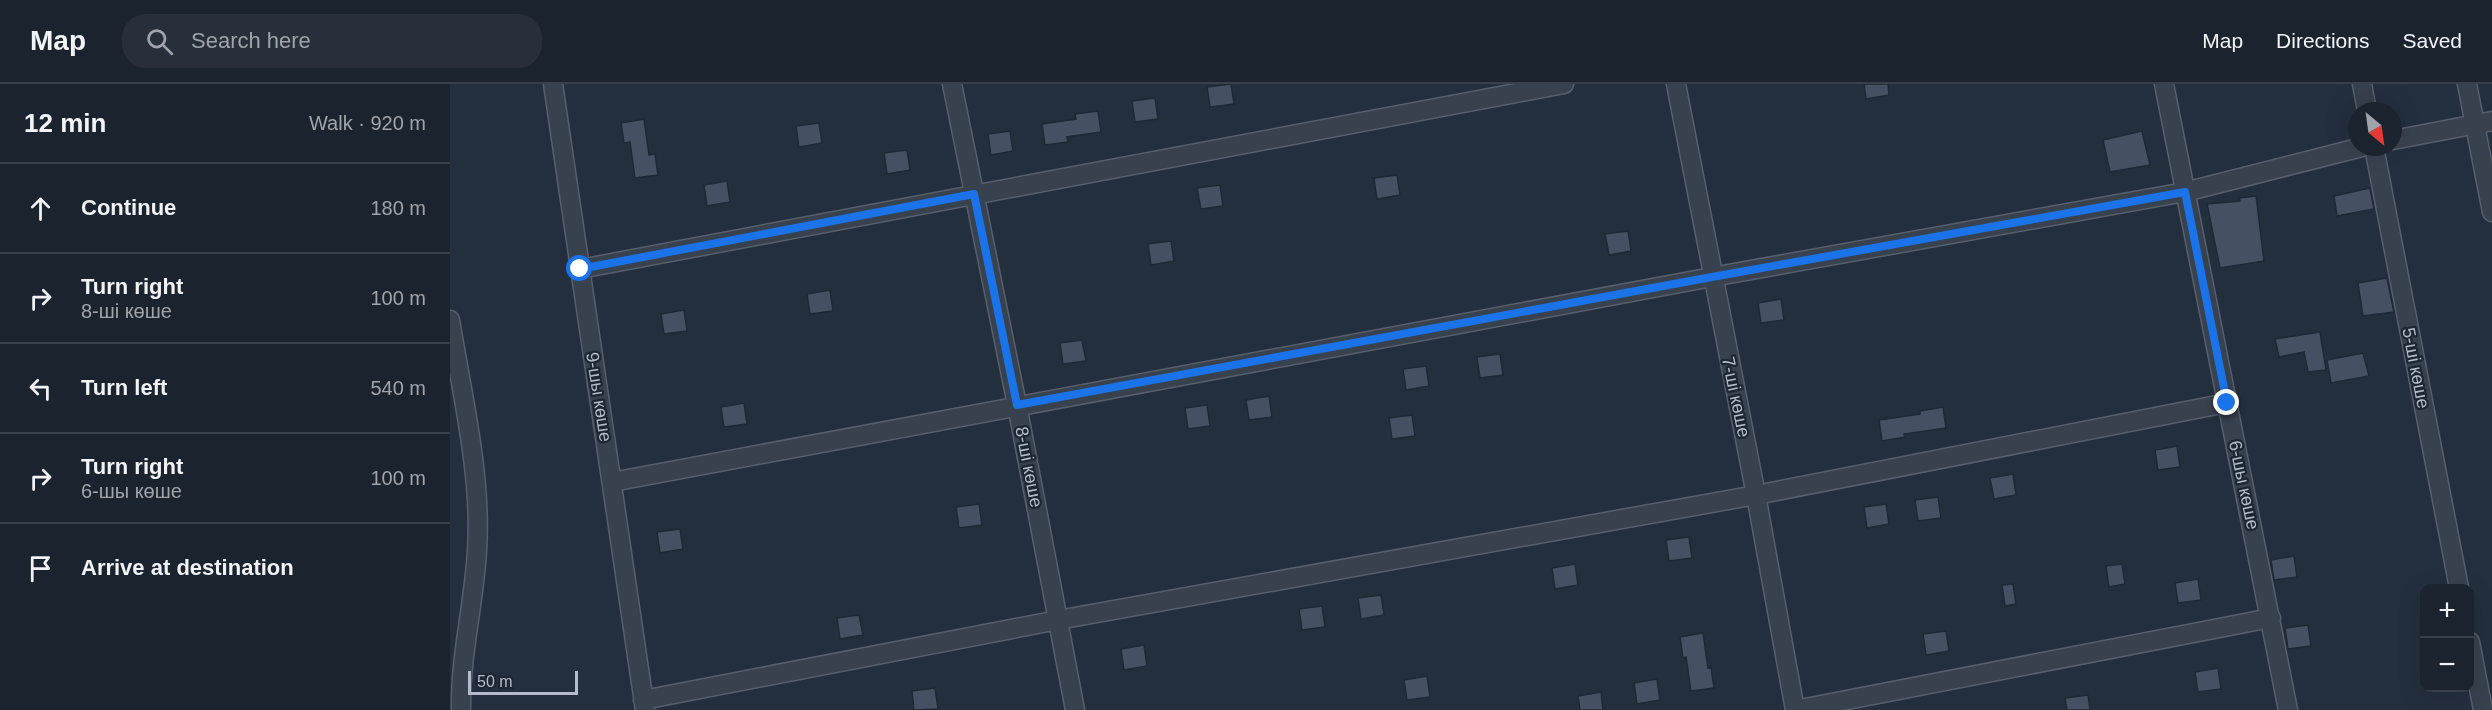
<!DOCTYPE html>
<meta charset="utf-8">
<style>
body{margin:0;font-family:Arial,sans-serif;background:#282f3a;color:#f1f3f6}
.controls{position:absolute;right:18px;bottom:18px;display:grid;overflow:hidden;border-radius:12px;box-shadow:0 6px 24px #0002}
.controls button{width:54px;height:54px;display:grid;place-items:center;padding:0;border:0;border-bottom:2px solid #39404a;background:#1b232e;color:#f1f3f6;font:30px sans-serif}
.compass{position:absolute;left:1898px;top:18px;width:54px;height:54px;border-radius:50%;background:#1b232e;box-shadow:0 6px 24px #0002;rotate:151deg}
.scale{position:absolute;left:18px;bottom:15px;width:110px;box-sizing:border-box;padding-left:6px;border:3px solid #b4bcc9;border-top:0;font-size:16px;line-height:21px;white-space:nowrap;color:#b4bcc9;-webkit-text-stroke:4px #1d2633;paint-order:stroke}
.stop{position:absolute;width:18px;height:18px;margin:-14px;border:4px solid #1a73e8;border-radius:50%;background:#fff}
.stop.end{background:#1a73e8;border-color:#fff;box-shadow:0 2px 6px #0008}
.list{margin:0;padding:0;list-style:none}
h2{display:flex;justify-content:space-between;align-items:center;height:78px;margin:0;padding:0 24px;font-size:26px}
h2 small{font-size:20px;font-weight:400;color:#a0a4aa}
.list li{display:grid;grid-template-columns:39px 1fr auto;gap:18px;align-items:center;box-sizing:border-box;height:90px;padding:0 24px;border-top:2px solid #39404a}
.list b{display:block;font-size:22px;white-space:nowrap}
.list p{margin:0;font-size:20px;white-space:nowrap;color:#a0a4aa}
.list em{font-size:20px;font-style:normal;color:#a0a4aa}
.icon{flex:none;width:33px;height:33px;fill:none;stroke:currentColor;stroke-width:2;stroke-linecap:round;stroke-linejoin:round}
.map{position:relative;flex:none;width:2042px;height:626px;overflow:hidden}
header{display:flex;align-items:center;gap:36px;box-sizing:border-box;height:84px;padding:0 30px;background:#1b232e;border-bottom:2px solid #39404a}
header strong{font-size:28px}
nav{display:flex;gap:33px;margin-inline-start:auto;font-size:21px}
.search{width:420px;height:54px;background:#282f3a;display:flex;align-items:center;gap:15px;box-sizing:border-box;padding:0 21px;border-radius:24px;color:#a0a4aa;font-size:22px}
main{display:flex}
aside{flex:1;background:#1b232e}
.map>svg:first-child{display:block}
</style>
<header>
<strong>Map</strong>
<div class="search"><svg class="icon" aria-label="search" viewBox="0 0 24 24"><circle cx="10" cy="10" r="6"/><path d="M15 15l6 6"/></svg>Search here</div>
<nav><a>Map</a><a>Directions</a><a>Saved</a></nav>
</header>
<main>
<aside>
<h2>12 min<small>Walk · 920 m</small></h2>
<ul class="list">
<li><svg class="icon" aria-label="ahead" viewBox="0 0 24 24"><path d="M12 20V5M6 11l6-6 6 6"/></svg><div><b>Continue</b></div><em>180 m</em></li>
<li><svg class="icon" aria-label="right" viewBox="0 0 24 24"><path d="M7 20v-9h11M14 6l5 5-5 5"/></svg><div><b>Turn right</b><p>8-ші көше</p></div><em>100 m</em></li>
<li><svg class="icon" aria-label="left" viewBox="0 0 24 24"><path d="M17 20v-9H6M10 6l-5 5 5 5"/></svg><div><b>Turn left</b></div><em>540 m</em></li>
<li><svg class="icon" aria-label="right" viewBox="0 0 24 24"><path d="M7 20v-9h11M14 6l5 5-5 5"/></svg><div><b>Turn right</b><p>6-шы көше</p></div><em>100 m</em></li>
<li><svg class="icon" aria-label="arrive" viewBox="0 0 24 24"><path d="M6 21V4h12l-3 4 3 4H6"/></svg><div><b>Arrive at destination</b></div></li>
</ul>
</aside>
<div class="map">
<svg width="2042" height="626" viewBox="0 0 2042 626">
<rect width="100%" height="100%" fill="#242f3e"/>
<path fill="#455162" stroke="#1f2835" stroke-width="1.5" d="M781 0 784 20 760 23 757 3Z
M1414 0H1438L1439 11 1416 15Z
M705 14 708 35 685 38 682 17Z
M648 27 651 48 617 53 618 58 595 61 592 40 626 35 625 30Z
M194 35 199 71 205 70 208 91 185 94 180 58 174 59 171 39Z
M369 39 372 59 349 63 346 42Z
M560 47 563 67 541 71 538 50Z
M1692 47 1700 81 1660 88 1653 56Z
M457 66 460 86 437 90 434 69Z
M947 91 950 111 927 115 924 94Z
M277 97 280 118 257 122 254 101Z
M770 101 773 122 751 125 747 104Z
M1920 104 1924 125 1887 132 1884 112Z
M1806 112 1814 177 1770 184 1757 120 1790 117 1789 114Z
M1178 147 1181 167 1159 171 1155 150Z
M721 157 724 177 701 181 698 160Z
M1937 194 1944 228 1913 232 1908 199Z
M380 206 383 227 360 230 357 210Z
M1331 215 1334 236 1311 239 1308 219Z
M234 226 237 247 214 250 211 230Z
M1870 248 1876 286 1858 288 1854 268 1829 273 1825 255Z
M632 256 636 277 613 280 610 259Z
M1913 269 1919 292 1881 299 1877 276Z
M1050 270 1053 291 1030 294 1027 273Z
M976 282 979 302 956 306 953 285Z
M819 312 822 333 799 336 796 316Z
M294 319 297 340 274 343 271 323Z
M757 321 760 342 738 345 735 324Z
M1493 323 1496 344 1454 350 1455 353 1432 357 1429 336 1470 330V327Z
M962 331 965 352 942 355 939 334Z
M1727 362 1730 383 1708 386 1705 366Z
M1563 390 1566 411 1544 415 1540 394Z
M1488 413 1491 434 1468 437 1465 416Z
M529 420 532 441 509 444 506 423Z
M1436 420 1439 440 1417 444 1414 423Z
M230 445 233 465 210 469 207 448Z
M1239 453 1242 474 1219 477 1216 456Z
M1844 472 1847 493 1824 496 1821 476Z
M1125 480 1128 501 1105 505 1102 484Z
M1672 480 1675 500 1659 503 1656 482Z
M1748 495 1751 516 1728 519 1725 499Z
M1563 500 1566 520 1555 522 1552 501Z
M931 511 934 531 911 535 908 514Z
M872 522 875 543 852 546 849 525Z
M409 531 413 551 390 555 387 534Z
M1858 541 1861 562 1838 565 1835 544Z
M1496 547 1499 567 1476 571 1473 550Z
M1253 549 1258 584 1261 583 1264 604 1241 607 1236 573 1233 574 1230 553Z
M694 561 697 582 674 586 671 565Z
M1768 584 1771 605 1748 608 1745 588Z
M977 592 980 613 957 616 954 596Z
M1207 595 1210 616 1187 620 1184 599Z
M485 604 488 625 464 626 462 607Z
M1151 608 1153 626H1130L1128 612Z
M1638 611 1640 626H1617L1615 614Z"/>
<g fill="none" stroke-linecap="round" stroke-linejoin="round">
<defs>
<path id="minor" d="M103 0 195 626
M502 0 567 321 625 626
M1226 0 1306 411 1345 626
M1714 0 1838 626
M1912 0 1917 27
M2017 0 2042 128
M1943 56 2042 37
M1924 63 2009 504
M130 185 1114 0
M0 236C12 311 32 391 27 467 24 520 10 572 11 626
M162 398 1262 193 1735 108 1912 63
M2020 558 2033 626
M193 616 608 536 1306 411 1777 319
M1345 626 1821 534"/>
</defs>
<use href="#minor" stroke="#565f6c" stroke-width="21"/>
<use href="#minor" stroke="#38414e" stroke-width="18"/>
</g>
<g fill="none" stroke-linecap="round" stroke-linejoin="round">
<path stroke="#1a73e8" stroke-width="8" d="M130 185 524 110 567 321 1262 193 1735 108 1777 319"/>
</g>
<g text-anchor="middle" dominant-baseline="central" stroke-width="4.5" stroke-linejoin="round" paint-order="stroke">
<g font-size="18" fill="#b4bcc9" stroke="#1d2633">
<text transform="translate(1966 284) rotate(79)">5-ші көше</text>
<text transform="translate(149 313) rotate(81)">9-шы көше</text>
<text transform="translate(1286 313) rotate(78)">7-ші көше</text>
<text transform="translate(579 383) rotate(79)">8-ші көше</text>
<text transform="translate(1794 401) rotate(78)">6-шы көше</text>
</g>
</g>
</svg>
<div class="controls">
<button>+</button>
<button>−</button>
</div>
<svg class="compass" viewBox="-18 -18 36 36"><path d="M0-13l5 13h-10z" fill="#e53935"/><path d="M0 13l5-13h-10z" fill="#a0a4aa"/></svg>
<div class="scale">50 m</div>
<div class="stop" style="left:130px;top:185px"></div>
<div class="stop end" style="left:1777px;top:319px"></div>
</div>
</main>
